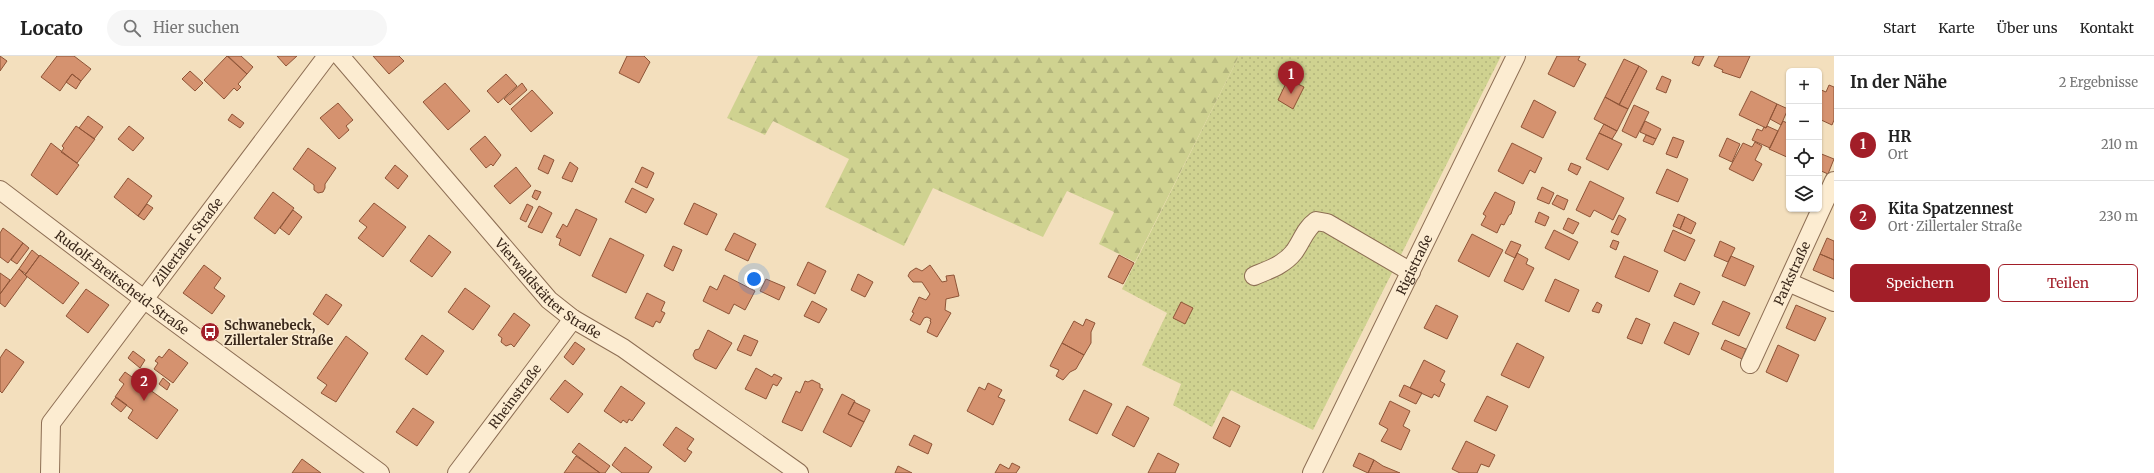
<!DOCTYPE html>
<html lang="de">
<meta charset="utf-8">
<style>
body{margin:0;font-family:Merriweather,serif;background:#f6f6f6;color:#222}
.controls{position:absolute;right:12px;top:12px;display:grid;overflow:hidden;border-radius:6px;box-shadow:0 1px 3px #0004}
.controls button{width:36px;height:36px;display:grid;place-items:center;padding:0;border:0;border-bottom:1px solid #e0e0e0;background:#fff;color:#222;font:20px sans-serif}
.you{position:absolute;left:754px;top:223px;width:14px;height:14px;margin:-10px;border:3px solid #fff;border-radius:50%;background:#1a73e8;box-shadow:0 0 0 6px #1a73e833}
.badge{display:grid;place-items:center;width:26px;height:26px;border-radius:50%;background:#a21e28;color:#fff;font-size:13px;font-weight:700}
.pin{position:absolute;translate:-50% -33px;filter:drop-shadow(0 1px 2px #0008)}
.pin::after{content:'';position:absolute;top:21px;width:14px;height:12px;background:inherit;clip-path:polygon(0 0,100% 0,50% 100%)}
.list{margin:0;padding:0;list-style:none}
h2{display:flex;justify-content:space-between;align-items:center;height:52px;margin:0;padding:0 16px;font-size:17px}
h2 small{font-size:13px;font-weight:400;color:#767676}
.list li{display:grid;grid-template-columns:26px 1fr auto;gap:12px;align-items:center;box-sizing:border-box;height:72px;padding:0 16px;border-top:1px solid #e0e0e0}
.list b{display:block;font-size:15px;white-space:nowrap}
.list p{margin:0;font-size:13px;white-space:nowrap;color:#767676}
.list em{font-size:13px;font-style:normal;color:#767676}
.actions{display:flex;gap:8px;padding:12px 16px}
.actions a{flex:1;padding:9px 0;border:1px solid #a21e28;border-radius:6px;text-align:center;font-size:14px;color:#a21e28}
.actions .main{background:#a21e28;color:#fff}
.icon{flex:none;width:22px;height:22px;fill:none;stroke:currentColor;stroke-width:2;stroke-linecap:round;stroke-linejoin:round}
.map{position:relative;flex:none;width:1834px;height:417px;overflow:hidden}
header{display:flex;align-items:center;gap:24px;box-sizing:border-box;height:56px;padding:0 20px;background:#fff;border-bottom:1px solid #e0e0e0}
header strong{font-size:19px}
nav{display:flex;gap:22px;margin-inline-start:auto;font-size:14px}
.search{width:280px;height:36px;background:#f6f6f6;display:flex;align-items:center;gap:10px;box-sizing:border-box;padding:0 14px;border-radius:22px;color:#767676;font-size:15px}
main{display:flex}
aside{flex:1;background:#fff}
.map>svg:first-child{display:block}
</style>
<header>
<strong>Locato</strong>
<div class="search"><svg class="icon" aria-label="search" viewBox="0 0 24 24"><circle cx="10" cy="10" r="6"/><path d="M15 15l6 6"/></svg>Hier suchen</div>
<nav><a>Start</a><a>Karte</a><a>Über uns</a><a>Kontakt</a></nav>
</header>
<main>
<div class="map">
<svg width="1834" height="417" viewBox="0 0 1834 417">
<defs>
<pattern id="grass-dots" width="8" height="8" patternUnits="userSpaceOnUse"><rect width="8" height="8" fill="#cfd290"/><path d="M2 2h.1M6 6h.1" fill="none" stroke="#b2b47c" stroke-width="1.8" stroke-linecap="round"/></pattern>
<pattern id="forest-firs" width="22" height="20" patternUnits="userSpaceOnUse"><rect width="22" height="20" fill="#cfd290"/><path d="M5 1l3.5 6h-7zM16 11l3.5 6h-7z" fill="#b2b47c"/></pattern>
</defs>
<rect width="100%" height="100%" fill="#f3dfbd"/>
<path fill="url(#grass-dots)" d="M1239 0H1501L1313 374 1231 334 1212 371 1173 349 1181 328 1142 309 1167 257 1122 233Z"/>
<path fill="url(#forest-firs)" d="M758 0H1239L1135 206 1099 188 1114 156 1067 135 1043 181 933 132 904 190 825 151 849 103 773 65 765 79 727 62Z"/>
<path fill="#d5926f" stroke="#8e5437" d="M0 0 7 5 0 15Z
M57 0H74L91 13 81 25 72 18 60 35 41 21Z
M227 0 247 18 238 28 241 31 237 35 234 32 224 43 204 24Z
M228 0H241L253 11 247 18Z
M277 0H297L286 10Z
M373 0H399L404 5 389 18Z
M627 0H644L650 6 639 27 619 17Z
M1557 0H1580L1578 4 1586 8 1574 31 1548 18Z
M1695 0H1704L1699 10 1692 7Z
M1719 0H1750L1740 22 1722 16 1723 14 1714 10Z
M1624 3 1639 10 1619 49 1605 41Z
M1639 10 1647 15 1628 53 1619 49Z
M190 15 203 27 195 35 182 23Z
M72 18 81 25 76 33 66 26Z
M506 18 517 30 498 47 487 35Z
M1662 20 1671 24 1666 37 1656 33Z
M1288 23 1304 31 1293 53 1278 44Z
M445 27 470 55 448 74 423 46Z
M522 27 527 34 510 49 504 43Z
M1829 29 1834 31V64L1832 69 1819 63V33L1826 36Z
M532 34 553 57 531 76 511 53Z
M1751 35 1777 48 1766 72 1739 59Z
M1605 41 1628 53 1617 75 1594 63Z
M1534 44 1556 56 1543 82 1521 71Z
M338 47 353 64 346 70 349 74 339 83 320 62Z
M1777 48 1788 53 1781 69 1770 63Z
M1634 49 1649 56 1636 82 1622 75Z
M232 58 244 67 240 72 228 64Z
M88 60 103 71 94 83 79 72Z
M1645 65 1661 73 1656 83 1640 76Z
M1783 65 1789 68V102L1769 93Z
M1604 68 1617 75 1612 83 1599 77Z
M76 70 95 83 77 107 61 96 64 92 62 90Z
M129 70 144 82 133 95 118 83Z
M1767 70 1778 75 1770 92 1752 84 1757 73 1762 75 1764 71 1766 72Z
M1599 77 1622 88 1608 114 1586 103Z
M1646 79 1656 83 1653 89 1643 85Z
M485 80 501 99 493 110 491 108 486 112 470 93Z
M1673 81 1684 85 1677 102 1666 98Z
M1727 82 1740 88 1732 106 1719 100Z
M1755 86 1762 90 1755 104 1762 108 1753 125 1729 113 1743 87 1752 91Z
M51 87 79 109 57 139 31 119Z
M1512 87 1542 102 1535 117 1530 114 1523 128 1498 115Z
M308 92 336 112 325 128V132L323 136 318 137 314 134V129L293 113Z
M1819 97 1834 103 1828 118 1819 114Z
M544 99 554 104 548 118 538 113Z
M570 106 578 112 572 126 562 122Z
M1571 107 1581 111 1577 119 1568 114Z
M395 109 408 120 398 133 385 122Z
M516 111 531 130 510 148 494 130Z
M642 111 654 117 647 132 635 126Z
M1667 113 1688 123 1678 146 1656 137Z
M128 122 152 140 138 160 114 141Z
M1590 125 1624 142 1613 164 1594 154 1590 161 1576 154Z
M1542 131 1554 137 1549 148 1537 143Z
M632 132 654 143 646 157 625 146Z
M535 134 541 136 537 144 532 141Z
M273 136 294 152 275 178 254 162Z
M1495 136 1515 146 1511 158 1509 159 1504 169 1501 168 1497 177 1481 169 1486 160 1483 158Z
M1557 139 1568 144 1564 154 1552 148Z
M374 147 406 171 383 201 358 182 367 171 359 165Z
M694 147 717 158 707 179 684 168Z
M147 148 153 152 144 164 138 160Z
M527 148 533 151 526 166 520 163Z
M539 150 552 157 542 177 528 171Z
M576 153 597 163 580 200 559 189 561 183 556 181 563 168 567 171Z
M293 154 302 161 289 179 280 172Z
M1539 156 1549 161 1545 170 1535 166Z
M1678 158 1685 161 1680 173 1673 170Z
M1619 159 1626 163 1618 179 1611 176Z
M1685 161 1696 167 1691 178 1680 173Z
M1568 162 1579 167 1573 178 1563 173Z
M3 172 23 187 8 207 0 201V177Z
M1554 174 1578 186 1569 204 1545 192Z
M1673 174 1695 184 1685 205 1664 195Z
M734 177 756 188 748 205 725 194Z
M1472 178 1503 194 1489 221 1458 205Z
M429 179 451 196 432 221 410 205Z
M610 182 644 199 626 237 592 220Z
M1827 182 1834 185V204L1820 198Z
M1613 184 1619 186 1616 194 1610 191Z
M1511 185 1521 189 1515 202 1505 197Z
M1720 185 1735 192 1728 206 1714 200Z
M23 187 29 192 17 208 11 204Z
M673 190 682 194 673 215 664 210Z
M32 194 39 200 26 218 19 213Z
M1517 197 1528 203 1526 208 1534 212 1523 234 1504 225Z
M1820 198 1834 204V223L1813 214Z
M40 199 79 227 63 248 25 219Z
M1119 199 1134 207 1123 228 1108 221Z
M1624 200 1658 215 1649 236 1615 221Z
M1731 200 1754 210 1745 230 1722 220Z
M808 206 826 215 815 238 797 229Z
M204 209 221 222 214 232 225 240 212 258 183 237Z
M930 209 942 226 947 225 946 220 954 219 959 240 946 243 945 254 951 257 937 281 927 276 931 266 930 265 931 263 927 261 924 262 920 269 910 264 914 257 912 256 919 241 926 244 930 238 922 226H913L908 220 910 216 916 212 922 215Z
M19 213 27 221 5 251 0 247V238Z
M0 217 10 224 0 238Z
M858 218 873 226 865 241 851 234Z
M724 219 755 235 745 254 734 248 729 258 703 245 710 230 717 234Z
M766 223 785 231 779 244 760 235Z
M1555 223 1579 234 1569 256 1545 245Z
M1680 227 1700 236 1694 249 1674 240Z
M465 232 490 250 473 274 448 256Z
M86 233 109 249 88 277 66 260Z
M647 237 665 246 661 255 665 257 660 267 656 265 653 271 635 262Z
M326 238 342 249 328 269 313 258Z
M812 245 827 253 819 267 804 260Z
M1723 245 1750 257 1739 280 1712 268Z
M1181 246 1193 252 1185 268 1173 262Z
M1597 246 1602 249 1599 257 1592 255Z
M1436 249 1458 260 1447 283 1424 272Z
M1796 249 1826 262 1815 285 1786 272Z
M514 257 530 269 514 291 511 288 506 290 501 286 502 282 498 279Z
M1636 262 1650 268 1642 288 1627 282Z
M1086 263 1095 267 1091 276V287L1084 299 1062 287 1074 265 1083 270Z
M1674 266 1699 277 1689 299 1664 287Z
M708 274 732 287 716 313 695 303 693 299 695 294 699 293Z
M422 279 444 295 427 319 405 303Z
M744 279 758 285 751 300 737 294Z
M346 280 368 297 336 346 321 337 327 329 317 322Z
M1725 284 1746 293 1742 303 1721 293Z
M575 286 585 293 573 309 564 301Z
M1062 287 1084 299 1076 313 1070 316 1063 324 1056 320 1059 314 1050 310Z
M1517 287 1544 301 1529 332 1501 319Z
M1778 289 1799 299 1787 326 1766 316Z
M6 293 24 306 2 337 0 335V302Z
M169 293 188 307 173 327 154 313 158 307 155 305 159 300 162 302Z
M133 295 145 304 140 312 128 302Z
M1424 304 1445 315 1440 325 1445 328 1439 341 1434 338 1432 342 1410 332Z
M756 312 772 321 774 318 782 322 777 330 773 328 766 343 745 333Z
M125 316 178 354 157 383 128 362 133 354 115 341 124 328 119 324Z
M163 322 170 328 167 334 159 328Z
M565 324 583 338 568 357 550 343Z
M812 324 820 328V332L823 333 802 375 782 366 796 335 800 337 805 325 808 326Z
M988 327 1002 334 998 341 1005 344 993 369 967 355 979 331 985 334Z
M1404 329 1422 337 1416 348 1399 340Z
M621 330 645 347 632 365 629 363 627 367 623 364 621 367 604 355Z
M1084 334 1112 348 1097 378 1069 364Z
M842 338 855 345 848 358 864 366 851 391 823 376Z
M1487 340 1508 350 1496 375 1474 365Z
M116 341 127 349 121 356 111 348Z
M1390 345 1410 355 1403 370 1410 374 1401 394 1381 385 1388 373 1379 368Z
M854 346 870 354 864 366 848 358Z
M1127 350 1149 362 1134 391 1112 379Z
M413 352 434 366 417 390 396 376Z
M1223 361 1240 370 1230 391 1213 382Z
M676 371 694 383 687 393 692 396 685 406 663 389Z
M914 379 932 388 928 398 909 389Z
M1466 385 1495 399 1489 411 1481 408 1477 417H1460L1452 413Z
M579 387 610 410 605 417H600L572 396Z
M625 391 652 411 648 417H622L612 409Z
M1158 397 1179 408 1175 417H1148Z
M1359 397 1374 404 1368 417 1353 410Z
M576 400 600 417H564Z
M302 403 321 417H292Z
M1374 404 1383 410 1400 417H1368Z
M1012 407 1020 411 1016 417H995L1000 408 1009 413Z
M898 410 912 417H895Z"/>
<g fill="none" stroke-linecap="round" stroke-linejoin="round">
<defs>
<g id="minor">
<path id="s1" d="M340 0 549 244 573 263 623 292 799 417"/>
<path id="s2" d="M0 134 145 244 380 417"/>
<path d="M1254 220C1268 214 1284 209 1294 196 1302 185 1305 173 1316 165L1327 167 1411 216"/>
<path d="M1788 226 1834 246"/>
<path id="s3" d="M1750 308 1834 125"/>
<path id="s4" d="M50 417 51 367 327 0"/>
<path id="s5" d="M457 417 573 263"/>
<path id="s6" d="M1312 417 1516 0"/>
</g>
</defs>
<use href="#minor" stroke="#8d6e54" stroke-width="20"/>
<use href="#minor" stroke="#fcecd1" stroke-width="18"/>
</g>
<defs>
<symbol id="bus-disc" viewBox="-11 -11 22 22"><circle r="9.5" fill="#a21e28" stroke="#f9e9ce"/><path d="M-5-6H5V4H4V6H2V4H-2V6H-4V4H-5ZM-3.5-4V0h7V-4ZM-3.5 1.2v1.5H-2V1.2ZM2 1.2v1.5H3.5V1.2Z" fill="#fff"/></symbol>
</defs>
<g fill-rule="evenodd">
<use href="#bus-disc" x="199" y="265" width="22" height="22"/>
</g>
<g text-anchor="middle" dominant-baseline="central" stroke-width="3.5" stroke-linejoin="round" paint-order="stroke">
<g font-size="13" fill="#3a281b" stroke="#f9e9ce">
<text stroke="none"><textPath href="#s4" startOffset="277">Zillertaler Straße</textPath></text>
<text stroke="none"><textPath href="#s6" startOffset="232">Rigistraße</textPath></text>
<text stroke="none"><textPath href="#s3" startOffset="100">Parkstraße</textPath></text>
<text stroke="none"><textPath href="#s2" startOffset="153">Rudolf-Breitscheid-Straße</textPath></text>
<text stroke="none"><textPath href="#s1" startOffset="313">Vierwaldstätter Straße</textPath></text>
<text stroke="none"><textPath href="#s5" startOffset="96">Rheinstraße</textPath></text>
</g>
<g font-size="13" font-weight="bold" fill="#3a281b" stroke="#f9e9ce" text-anchor="start">
<text x="224" y="269">Schwanebeck,<tspan x="224" dy="15">Zillertaler Straße</tspan></text>
</g>
</g>
</svg>
<div class="controls">
<button>+</button>
<button>−</button>
<button><svg class="icon" aria-label="locate" viewBox="0 0 24 24"><circle cx="12" cy="12" r="6"/><path d="M12 2v4M12 18v4M2 12h4M18 12h4"/></svg></button>
<button><svg class="icon" aria-label="layers" viewBox="0 0 24 24"><path d="M12 4l9 5-9 5-9-5zM3 14l9 5 9-5"/></svg></button>
</div>
<div class="you"></div>
<div class="pin badge" style="left:1291px;top:38px">1</div>
<div class="pin badge" style="left:144px;top:345px">2</div>
</div>
<aside>
<h2>In der Nähe<small>2 Ergebnisse</small></h2>
<ul class="list">
<li><span class="badge">1</span><div><b>HR</b><p>Ort</p></div><em>210 m</em></li>
<li><span class="badge">2</span><div><b>Kita Spatzennest</b><p>Ort · Zillertaler Straße</p></div><em>230 m</em></li>
</ul>
<div class="actions"><a class="main">Speichern</a><a>Teilen</a></div>
</aside>
</main>
